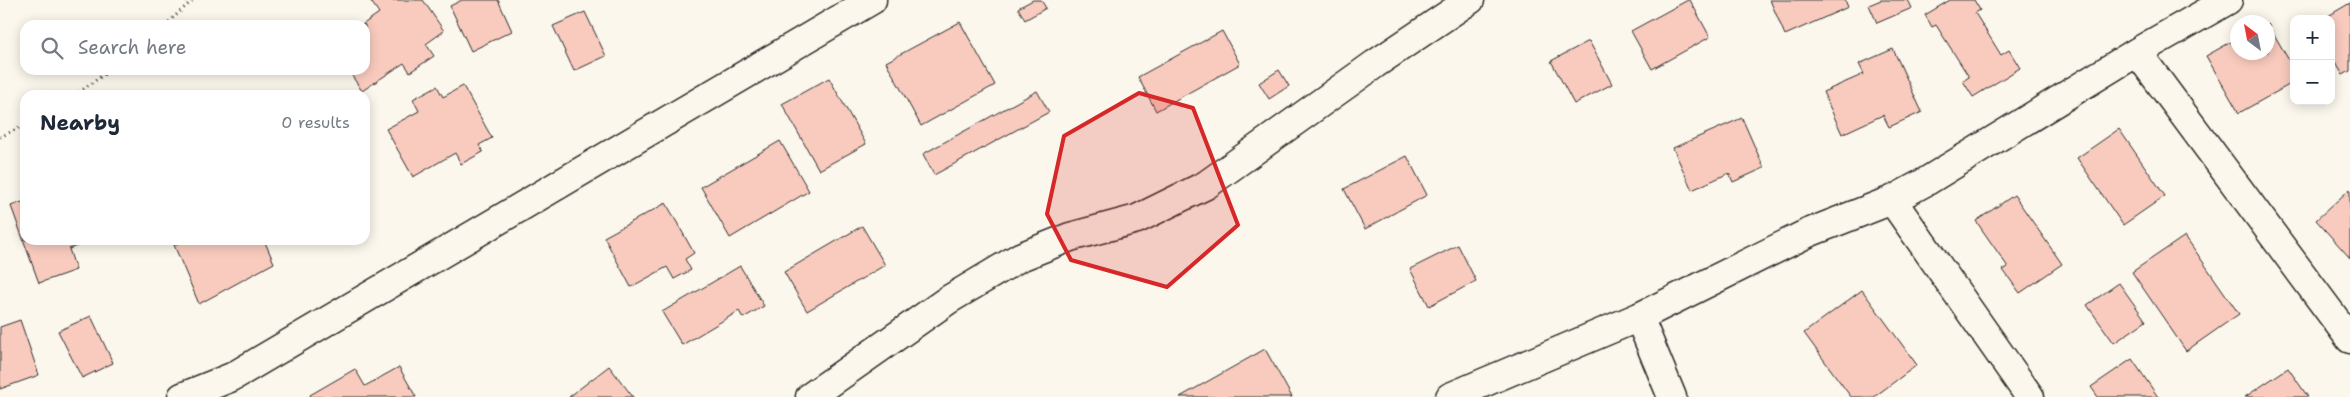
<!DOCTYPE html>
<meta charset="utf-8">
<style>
body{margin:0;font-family:"Shantell Sans",sans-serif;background:#f6f6f7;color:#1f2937}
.controls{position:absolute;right:15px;top:15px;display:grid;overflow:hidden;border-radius:10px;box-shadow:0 2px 12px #0003}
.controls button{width:45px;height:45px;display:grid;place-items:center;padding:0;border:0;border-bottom:1px solid #e0e1e3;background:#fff;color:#1f2937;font:25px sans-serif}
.compass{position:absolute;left:2230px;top:15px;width:45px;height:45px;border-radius:50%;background:#fff;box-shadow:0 2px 12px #0003;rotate:328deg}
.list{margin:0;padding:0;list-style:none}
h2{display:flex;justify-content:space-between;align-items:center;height:65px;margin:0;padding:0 20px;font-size:21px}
h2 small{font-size:16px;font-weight:400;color:#747a83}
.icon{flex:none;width:28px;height:28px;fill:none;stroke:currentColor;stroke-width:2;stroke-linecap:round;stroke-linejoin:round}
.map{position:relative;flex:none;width:2350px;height:397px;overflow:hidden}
.search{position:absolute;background:#fff;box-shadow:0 2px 12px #0003;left:20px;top:20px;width:350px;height:55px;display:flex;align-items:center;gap:12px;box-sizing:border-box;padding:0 18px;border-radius:15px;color:#747a83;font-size:19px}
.panel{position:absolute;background:#fff;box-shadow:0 2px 12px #0003;left:20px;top:90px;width:350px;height:155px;border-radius:15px}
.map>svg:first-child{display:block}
</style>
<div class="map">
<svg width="2350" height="397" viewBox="0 0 2350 397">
<rect width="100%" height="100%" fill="#fbf7ec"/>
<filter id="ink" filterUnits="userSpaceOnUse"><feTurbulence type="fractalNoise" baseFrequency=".02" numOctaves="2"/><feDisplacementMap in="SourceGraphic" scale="10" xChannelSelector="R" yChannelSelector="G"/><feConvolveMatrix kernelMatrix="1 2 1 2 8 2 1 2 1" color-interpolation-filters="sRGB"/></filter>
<g filter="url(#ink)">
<path fill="#f9cbbe" stroke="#2b2b2b" d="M370 0H423L444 31 426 44 434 56 410 72 404 63 362 91 348 70H365V25H362L379 13Z
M462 0H498L512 31 471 51 450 6Z
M1033 0H1041L1046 8 1025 20 1018 8Z
M1688 0H1690L1710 37 1652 69 1631 31Z
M1770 0H1845L1848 7 1785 35Z
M1881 0H1908L1912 8 1877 23 1869 5Z
M1950 0H1974L1980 10 1975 13 2001 55 2009 50 2020 68 1973 97 1963 81 1969 77 1936 25 1932 27 1925 15Z
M2350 3V71L2343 75 2331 55V19H2323Z
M585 12 606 56 574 71 553 26Z
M960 22 995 85 921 126 886 62Z
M2268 24 2294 69V82L2239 113 2206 56 2238 38V52H2268Z
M1222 31 1240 64 1156 111 1138 77Z
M1589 41 1612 84 1574 104 1551 61Z
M1893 49 1922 112 1889 127 1883 115 1842 134 1823 92 1864 74 1859 64Z
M1279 70 1289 86 1269 99 1259 83Z
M829 78 866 144 819 170 782 104Z
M437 86 443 97 463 86 492 138 479 145 483 152 461 164 455 153 413 177 386 129 419 111 413 99Z
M1037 91 1049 112 934 175 923 154Z
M1742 118 1764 168 1733 182 1729 173 1692 190 1673 148Z
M2119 129 2165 196 2123 225 2077 158Z
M780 141 809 191 730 238 701 187Z
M1407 156 1427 195 1365 229 1344 189Z
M2350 189V258L2316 220Z
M2014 195 2062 264 2020 293 2003 270 2008 267 1976 221Z
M25 201V240H92L69 249 76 270 39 283 11 206Z
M666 203 694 253 685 259 691 270 674 279 667 267 631 287 604 237Z
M862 226 885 265 807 311 784 272Z
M2185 236 2239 314 2186 351 2132 272Z
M185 240H264L274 263 199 304 174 245Z
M1458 245 1476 281 1429 306 1410 269Z
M740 266 764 306 743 318 739 311 682 345 662 312Z
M2119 283 2146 321 2114 343 2087 305Z
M1862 290 1917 365 1874 397H1851L1804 333Z
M91 316 113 363 82 378 58 331Z
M20 320 39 375 0 389V327Z
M1265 349 1292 397H1180Z
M2132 359 2158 397H2098L2091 387Z
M609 366 633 397H569Z
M399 367 416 397H311L310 395 355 369 365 386Z
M2288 368 2308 397H2245Z"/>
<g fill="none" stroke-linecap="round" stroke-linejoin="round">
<defs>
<path id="minor" d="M2137 52 2350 339
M1892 200 2030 397
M1639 317 1672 397
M182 397 232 377 872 0
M810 397 948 300 1020 257 1070 237 1137 219 1206 185 1375 64 1470 0
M1450 397 1639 317 1808 233 1892 200 1927 181 2137 52 2228 0"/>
</defs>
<use href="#minor" stroke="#2b2b2b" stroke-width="31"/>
<path stroke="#2b2b2b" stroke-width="3" stroke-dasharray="1 4" stroke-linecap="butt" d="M165 25 193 0
M75 95 110 70
M0 137 25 125"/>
<use href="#minor" stroke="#fbf7ec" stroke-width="28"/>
</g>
</g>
<path fill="#d62828" fill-opacity="0.2" stroke="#d62828" stroke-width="4" stroke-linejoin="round" d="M1139 93 1193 108 1238 225 1167 287 1071 260 1047 214 1064 136Z"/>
</svg>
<div class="controls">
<button>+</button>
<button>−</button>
</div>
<svg class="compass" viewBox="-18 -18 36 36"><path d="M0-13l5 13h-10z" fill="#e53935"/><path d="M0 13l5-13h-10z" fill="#747a83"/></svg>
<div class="search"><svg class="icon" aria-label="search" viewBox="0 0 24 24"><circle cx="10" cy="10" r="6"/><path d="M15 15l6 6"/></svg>Search here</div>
<section class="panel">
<h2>Nearby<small>0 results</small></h2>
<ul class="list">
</ul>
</section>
</div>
